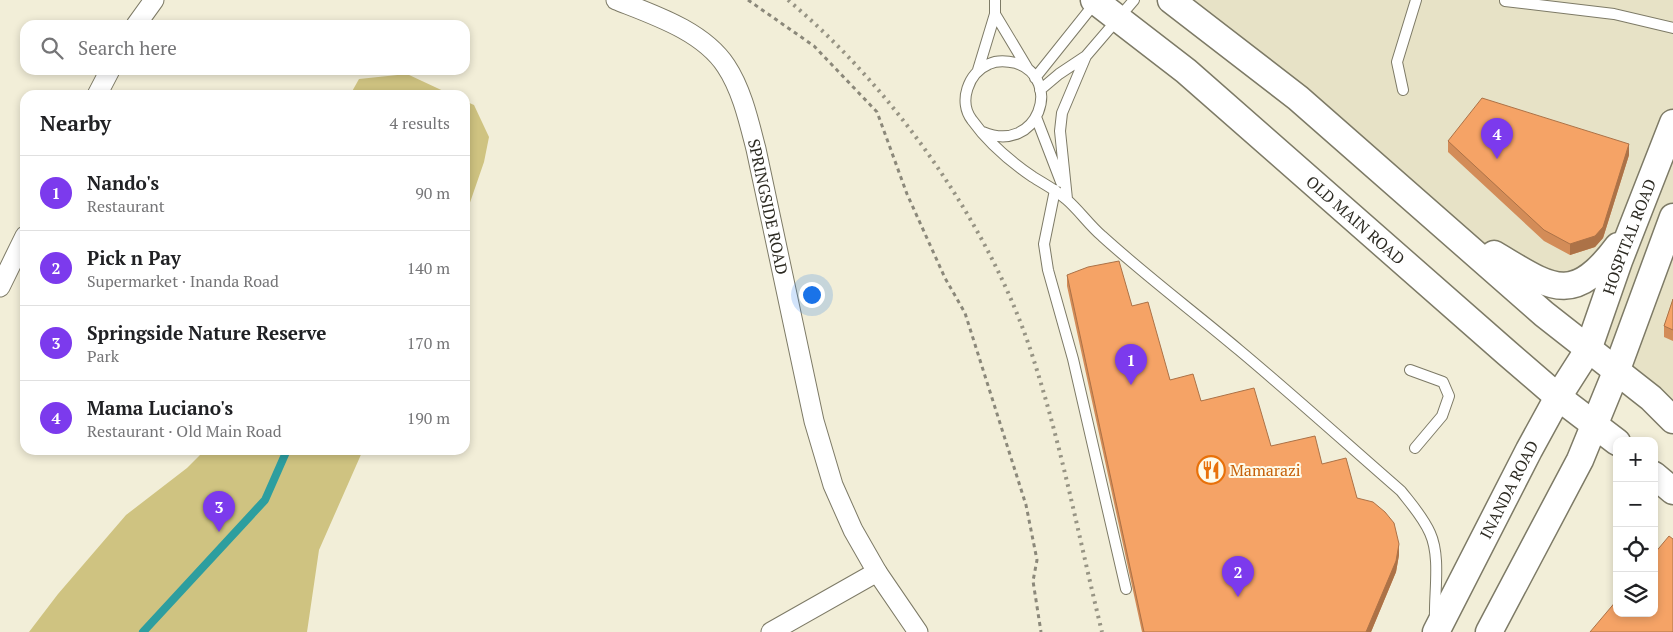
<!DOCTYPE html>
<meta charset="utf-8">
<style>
body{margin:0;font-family:"PT Serif",serif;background:#f2f2f2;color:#202124}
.controls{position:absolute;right:15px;bottom:15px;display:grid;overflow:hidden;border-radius:10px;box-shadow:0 2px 8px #0003}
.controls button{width:45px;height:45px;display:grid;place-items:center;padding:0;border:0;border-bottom:1px solid #e0e0e0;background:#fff;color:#202124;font:25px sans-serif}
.you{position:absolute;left:811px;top:294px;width:18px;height:18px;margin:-12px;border:4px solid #fff;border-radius:50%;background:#1a73e8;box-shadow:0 0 0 8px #1a73e833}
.badge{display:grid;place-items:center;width:32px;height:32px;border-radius:50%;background:#7c3aed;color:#fff;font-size:16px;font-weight:700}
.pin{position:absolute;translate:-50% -41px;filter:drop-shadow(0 1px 2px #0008)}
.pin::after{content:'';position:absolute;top:26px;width:18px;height:15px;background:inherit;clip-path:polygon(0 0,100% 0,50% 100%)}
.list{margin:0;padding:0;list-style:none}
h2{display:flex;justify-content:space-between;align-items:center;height:65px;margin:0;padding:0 20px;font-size:21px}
h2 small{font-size:16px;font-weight:400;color:#757577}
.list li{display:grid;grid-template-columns:32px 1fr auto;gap:15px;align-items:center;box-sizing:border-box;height:75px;padding:0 20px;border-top:1px solid #e0e0e0}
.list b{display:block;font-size:19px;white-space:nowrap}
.list p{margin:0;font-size:16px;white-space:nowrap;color:#757577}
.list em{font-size:16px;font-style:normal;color:#757577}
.icon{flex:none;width:28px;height:28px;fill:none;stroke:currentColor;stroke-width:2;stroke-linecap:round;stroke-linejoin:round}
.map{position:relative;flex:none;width:1673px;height:632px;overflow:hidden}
.search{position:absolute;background:#fff;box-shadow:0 2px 8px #0003;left:20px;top:20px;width:450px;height:55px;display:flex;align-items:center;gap:12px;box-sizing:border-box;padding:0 18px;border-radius:15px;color:#757577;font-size:19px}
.panel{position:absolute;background:#fff;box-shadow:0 2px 8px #0003;left:20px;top:90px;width:450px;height:365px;border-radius:15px}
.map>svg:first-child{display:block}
</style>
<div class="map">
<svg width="1673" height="632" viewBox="0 0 1673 632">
<rect width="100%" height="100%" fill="#f2eed8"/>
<path fill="#e7e2c6" d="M1171 0H1673V420L1588 350 1619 261 1560 286 1443 224Z"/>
<path fill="#cfc381" d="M407 74 452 95H350L359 79Z
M465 101 474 105 489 137 484 162 465 217Z
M205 450H363L319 550 307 632H29L58 594 126 515 187 468Z"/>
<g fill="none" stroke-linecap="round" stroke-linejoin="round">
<path stroke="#2d9e9f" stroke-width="8" d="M143 632 265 500 287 450"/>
<defs>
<path id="lane" d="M1505 1 1614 14 1673 28
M995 14 1028 69
M978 70 995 14V0
M1035 78 1095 3
M1040 90 1059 74 1086 56
M1403 90 1397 62 1416 0
M1036 117 1061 182
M983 132C1038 155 1064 79 1016 63 1008 61 997 60 989 64 968 73 958 102 972 120 987 141 1011 162 1033 177 1044 184 1056 190 1066 199 1079 210 1089 225 1102 236 1146 276 1194 312 1239 350 1294 396 1347 444 1401 491 1412 505 1423 517 1430 533 1441 557 1434 593 1435 619
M1055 190 1044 244 1048 270 1073 359 1126 589
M1067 199 1060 131 1062 113 1086 56 1134 0
M1410 370 1443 382 1449 396 1442 416 1415 448"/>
<g id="street">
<path id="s1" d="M616 0C654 15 703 31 726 66 742 90 749 122 756 149L814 421 833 485 853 530 877 572 918 632"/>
<path d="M136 25 154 0"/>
<path d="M97 95 110 70"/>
<path d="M0 287 25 236"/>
<path d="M771 632 877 572"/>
</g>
<g id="secondary">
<path id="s2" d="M1094 0 1186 71 1507 353 1558 397 1617 442"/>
<path d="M1171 0 1298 98 1544 314 1651 398 1673 420"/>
<path d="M1494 254C1550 287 1572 308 1618 246"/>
<path d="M1654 475 1673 491"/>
<path id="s3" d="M1436 632 1529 450 1558 397 1588 350 1619 261 1673 123"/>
<path d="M1489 632 1580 460 1616 372 1673 217"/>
</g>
</defs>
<use href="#lane" stroke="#7d7a66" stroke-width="12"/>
<use href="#street" stroke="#7d7a66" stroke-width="21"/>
<use href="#secondary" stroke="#7d7a66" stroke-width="29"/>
<path stroke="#8b887a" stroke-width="3" stroke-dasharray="4 4" stroke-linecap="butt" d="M748 0 814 46 877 112 907 194 945 278 965 313 1026 505 1037 560 1033 581 1041 632"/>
<use href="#lane" stroke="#fff" stroke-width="10"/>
<use href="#street" stroke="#fff" stroke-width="19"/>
<use href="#secondary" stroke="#fff" stroke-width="26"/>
<path stroke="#979484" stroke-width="4" stroke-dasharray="2.5 5" stroke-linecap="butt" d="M788 0C895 90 994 230 1035 364 1063 452 1080 543 1102 632"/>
</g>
<path fill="#d38c58" d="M1448 141 1629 155 1603 238 1595 247 1570 255 1544 241 1448 152Z
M1067 275 1132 306 1170 380 1271 446 1322 464 1357 498 1399 555 1396 572 1371 632H1142L1067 286Z
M1673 299V341L1664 337V326Z"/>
<path fill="#ac7247" d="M1629 144V155L1603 238 1595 247 1570 255V244Z
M1399 544V555L1396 572 1371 632H1366Z"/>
<path fill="#f5a366" stroke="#ac7247" d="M1482 98 1629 144 1603 227 1595 236 1570 244 1544 230 1448 141Z
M1119 261 1132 306 1148 302 1170 380 1193 374 1201 401 1254 388 1271 446 1315 436 1322 464 1346 458 1357 498 1373 502 1385 512 1394 523 1399 544 1396 561 1366 632H1144L1067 275 1088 267Z
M1673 299V330L1664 326Z
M1669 536 1673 539V632H1590L1617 600V613H1654V554Z"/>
<defs>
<symbol id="restaurant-ring" viewBox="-11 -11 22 22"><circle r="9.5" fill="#fefbea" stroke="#e8710a" stroke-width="1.5"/><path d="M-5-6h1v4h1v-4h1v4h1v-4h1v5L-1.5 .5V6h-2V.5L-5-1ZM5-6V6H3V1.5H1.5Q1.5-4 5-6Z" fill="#e8710a"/></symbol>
</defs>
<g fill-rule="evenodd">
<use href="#restaurant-ring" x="1195" y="454" width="32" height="32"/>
</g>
<g text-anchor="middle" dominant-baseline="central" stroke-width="4" stroke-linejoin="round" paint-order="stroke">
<g font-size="16" fill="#2c2a22" stroke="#fefbea">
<text stroke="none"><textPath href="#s1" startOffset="278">SPRINGSIDE ROAD</textPath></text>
<text stroke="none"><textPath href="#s2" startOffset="342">OLD MAIN ROAD</textPath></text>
<text stroke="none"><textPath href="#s3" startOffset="441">HOSPITAL ROAD</textPath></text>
<text stroke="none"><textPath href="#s3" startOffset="160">INANDA ROAD</textPath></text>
</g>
<g font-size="16" fill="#c56008" stroke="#fefbea" text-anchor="start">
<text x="1230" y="470">Mamarazi</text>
</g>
</g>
</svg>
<div class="controls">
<button>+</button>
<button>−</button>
<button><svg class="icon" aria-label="locate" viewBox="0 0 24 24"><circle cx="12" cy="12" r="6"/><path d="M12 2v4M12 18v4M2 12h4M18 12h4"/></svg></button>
<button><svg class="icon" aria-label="layers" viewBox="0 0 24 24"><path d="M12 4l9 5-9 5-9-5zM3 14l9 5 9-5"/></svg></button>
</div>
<div class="you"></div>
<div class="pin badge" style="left:1131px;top:385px">1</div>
<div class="pin badge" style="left:1238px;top:597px">2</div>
<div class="pin badge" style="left:219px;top:532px">3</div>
<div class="pin badge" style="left:1497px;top:159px">4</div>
<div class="search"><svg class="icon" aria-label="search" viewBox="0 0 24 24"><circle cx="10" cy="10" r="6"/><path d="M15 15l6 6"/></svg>Search here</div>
<section class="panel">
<h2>Nearby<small>4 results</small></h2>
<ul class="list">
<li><span class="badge">1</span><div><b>Nando's</b><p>Restaurant</p></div><em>90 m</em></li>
<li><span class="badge">2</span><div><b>Pick n Pay</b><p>Supermarket · Inanda Road</p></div><em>140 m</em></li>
<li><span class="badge">3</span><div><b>Springside Nature Reserve</b><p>Park</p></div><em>170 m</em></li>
<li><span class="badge">4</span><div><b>Mama Luciano's</b><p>Restaurant · Old Main Road</p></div><em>190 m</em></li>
</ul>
</section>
</div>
